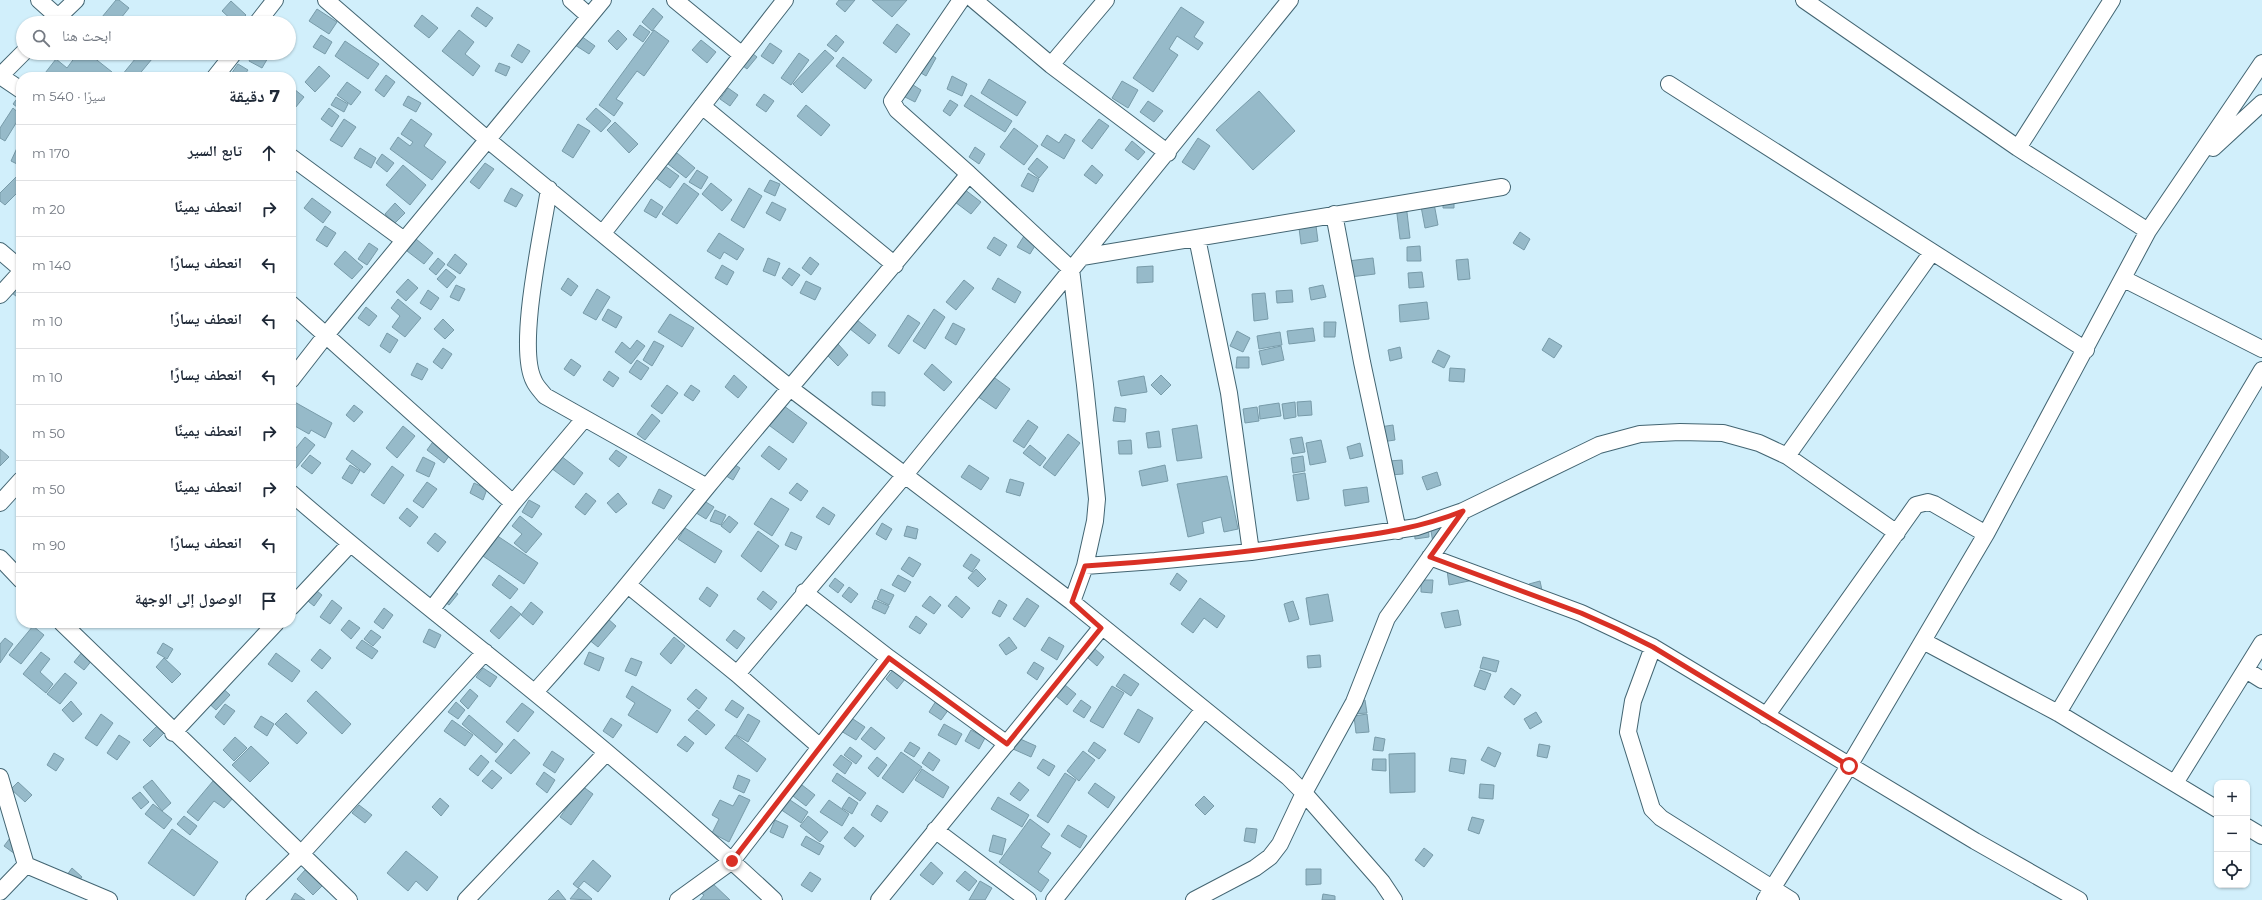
<!DOCTYPE html>
<html lang="ar">
<meta charset="utf-8">
<style>
body{margin:0;font-family:Montserrat,"Noto Naskh Arabic",sans-serif;background:#f2f2f3;color:#1f2937;direction:rtl}
.controls{position:absolute;right:12px;bottom:12px;display:grid;overflow:hidden;border-radius:8px;box-shadow:0 1px 3px #0004}
.controls button{width:36px;height:36px;display:grid;place-items:center;padding:0;border:0;border-bottom:1px solid #e0e1e3;background:#fff;color:#1f2937;font:20px sans-serif}
.stop{position:absolute;width:12px;height:12px;margin:-9px;border:3px solid #d93025;border-radius:50%;background:#fff}
.stop.end{background:#d93025;border-color:#fff;box-shadow:0 1px 4px #0008}
.list{margin:0;padding:0;list-style:none}
h2{display:flex;justify-content:space-between;align-items:center;height:52px;margin:0;padding:0 16px;font-size:17px}
h2 small{font-size:13px;font-weight:400;color:#747a83}
.list li{display:grid;grid-template-columns:26px 1fr auto;gap:12px;align-items:center;box-sizing:border-box;height:56px;padding:0 16px;border-top:1px solid #e0e1e3}
.list b{display:block;font-size:15px;white-space:nowrap}
.list em{font-size:13px;font-style:normal;color:#747a83}
.icon{flex:none;width:22px;height:22px;fill:none;stroke:currentColor;stroke-width:2;stroke-linecap:round;stroke-linejoin:round}
.map{position:relative;flex:none;width:2262px;height:900px;overflow:hidden;direction:ltr}
.search{position:absolute;background:#fff;box-shadow:0 1px 3px #0004;left:16px;top:16px;width:280px;height:44px;display:flex;align-items:center;gap:10px;box-sizing:border-box;padding:0 14px;border-radius:22px;color:#747a83;font-size:15px}
.panel{position:absolute;background:#fff;box-shadow:0 1px 3px #0004;left:16px;top:72px;width:280px;height:556px;border-radius:16px;direction:rtl}
.map>svg:first-child{display:block}
</style>
<div class="map">
<svg width="2262" height="900" viewBox="0 0 2262 900">
<rect width="100%" height="100%" fill="#d1effb"/>
<path fill="#96bac9" stroke="#789ba9" d="M116 0H119L129 8 117 23H109L102 17Z
M839 0H855L845 12 836 4Z
M872 0H907L892 17Z
M231 1 246 15 238 23H235L222 11Z
M477 7 493 18 486 27 471 16Z
M1181 7 1204 22 1194 37 1203 43 1198 50 1177 36 1169 49 1178 55 1153 92 1133 78Z
M653 8 663 17 652 31 642 22Z
M317 9 337 22 329 34 309 21Z
M422 15 438 28 429 38 414 26Z
M897 24 910 34 896 53 883 43Z
M640 25 650 32 643 42 633 35Z
M459 30 474 42 465 54 480 66 473 76 442 51Z
M618 30 627 39 617 50 608 41Z
M654 30 669 41 644 76 637 71 616 99 623 103 614 116 599 105Z
M321 35 332 42 325 54 313 47Z
M836 35 844 42 836 52 827 45Z
M581 36 595 46 589 54 575 45Z
M701 40 716 52 707 63 692 50Z
M345 41 379 64 368 79 335 56Z
M770 43 782 51 773 64 761 56Z
M518 44 530 51 522 63 511 56Z
M748 50 757 57 747 69 738 62Z
M825 50 834 58 802 93 793 84Z
M926 52 936 58 926 76 916 70Z
M78 53H88L112 72 108 77H42L56 59 67 68Z
M140 53H145L152 59 137 77H124L122 75Z
M253 53H264L269 56 262 68 249 61Z
M799 53 809 60 791 85 781 78Z
M843 57 872 80 865 89 836 66Z
M499 63 510 67 506 76 495 71Z
M238 64 248 70 243 77H229Z
M319 66 330 76 315 92 305 82Z
M386 75 395 82 384 97 375 90Z
M952 76 967 84 962 96 947 89Z
M989 79 1026 102 1017 116 981 93Z
M1122 81 1138 90 1128 108 1112 98Z
M347 82 361 92 351 105 337 95Z
M910 83 921 90 915 102 903 96Z
M728 88 738 95 730 106 720 99Z
M294 89 304 97 291 113V93Z
M1259 91 1295 131 1253 170 1216 130Z
M764 94 774 101 766 112 756 105Z
M971 95 1012 121 1005 132 964 106Z
M19 96 21 98V110L13 104Z
M408 96 421 103 416 112 403 105Z
M336 97 348 104 344 112 331 105Z
M950 100 958 105 950 116 943 111Z
M1148 101 1163 111 1154 122 1140 112Z
M806 105 830 125 821 136 797 116Z
M13 108 21 115 5 141 0 138V128Z
M329 108 339 116 332 127 321 119Z
M596 108 611 121 601 132 586 119Z
M344 119 356 127 342 147 330 140Z
M411 119 432 134 424 146 446 162 432 180 390 149 398 137 410 146 413 142 401 134Z
M1099 119 1109 126 1092 149 1082 141Z
M615 122 638 144 629 153 607 130Z
M578 124 590 131 573 158 562 151Z
M1014 128 1038 146 1024 165 1000 147Z
M1065 134 1075 140 1064 159 1041 145 1047 135 1059 143Z
M1198 138 1210 146 1194 170 1182 162Z
M1132 141 1145 152 1138 160 1125 150Z
M975 147 985 154 979 164 969 157Z
M17 148 21 151V166L11 161Z
M360 148 376 158 371 168 354 158Z
M677 153 695 168 686 178 668 164Z
M382 154 394 163 387 172 376 163Z
M1037 158 1048 167 1039 178 1028 169Z
M658 161 679 176 670 188 649 173Z
M485 163 494 169 479 189 470 182Z
M403 165 426 185 410 205 386 185Z
M1092 165 1103 175 1096 184 1084 175Z
M697 170 708 177 701 189 689 182Z
M1028 173 1039 179 1033 192 1021 186Z
M17 176 21 180V189L5 205 0 201V193Z
M770 180 780 184 775 196 764 191Z
M684 183 699 194 677 224 662 214Z
M711 183 732 200 722 211 702 194Z
M960 186 981 202 971 214 951 199Z
M511 188 523 195 516 207 504 201Z
M749 188 762 196 744 228 731 220Z
M1443 195H1454V208H1443Z
M312 198 331 212 323 223 304 208Z
M1433 198 1438 225 1425 228 1420 201Z
M651 199 663 207 656 218 644 211Z
M772 202 786 209 780 221 766 213Z
M395 203 405 213 395 223 385 214Z
M1406 204 1410 238 1400 239 1396 206Z
M325 226 336 233 327 247 316 240Z
M1316 226 1318 241 1301 244 1299 228Z
M1520 232 1530 239 1524 250 1513 243Z
M719 233 744 249 737 260 724 252 720 259 707 251Z
M1024 236 1036 244 1030 254 1017 247Z
M994 237 1007 245 1000 256 987 248Z
M416 239 433 253 424 264 407 251Z
M369 243 378 249 367 265 358 259Z
M1420 246 1421 261H1407V247Z
M345 251 363 267 352 279 334 264Z
M455 254 467 264 460 274 447 265Z
M810 257 819 264 811 275 802 268Z
M438 258 445 264 436 275 429 269Z
M768 258 780 263 775 276 763 271Z
M1373 258 1375 274 1350 277 1348 261Z
M1468 259 1470 279 1458 280 1456 260Z
M722 265 734 272 727 285 715 278Z
M1153 266V282L1137 283V267Z
M789 268 800 275 792 286 782 278Z
M446 269 456 277 447 288 437 279Z
M1422 272 1424 287 1409 288 1408 273Z
M568 278 578 286 571 296 561 289Z
M998 278 1021 292 1015 303 992 289Z
M408 279 418 288 406 301 396 292Z
M964 280 974 288 956 310 946 302Z
M806 281 821 288 815 300 800 293Z
M21 282V300L12 293Z
M456 285 465 289 459 301 450 297Z
M1323 285 1326 297 1311 300 1309 288Z
M597 289 610 297 596 320 583 313Z
M428 290 439 298 431 310 420 303Z
M1292 290 1293 302 1277 303 1276 291Z
M1265 293 1268 319 1254 321 1252 294Z
M398 299 421 318 405 337 392 327 400 316 391 308Z
M1427 302 1429 319 1400 322 1399 305Z
M366 307 377 316 369 326 358 318Z
M608 309 622 317 616 328 602 320Z
M934 309 945 317 925 349 913 341Z
M670 314 694 328 682 347 658 332Z
M908 315 920 323 899 354 888 346Z
M852 316 876 335 869 344 845 325Z
M443 319 454 330 445 339 434 329Z
M1324 322H1336L1335 337H1324Z
M953 323 965 329 956 345 945 338Z
M1313 328 1315 341 1289 344 1287 331Z
M1237 331 1250 338 1243 352 1230 346Z
M1280 332 1282 345 1259 349 1257 336Z
M387 333 398 340 390 353 380 346Z
M1549 338 1562 346 1554 358 1542 350Z
M637 340 645 346 631 364 615 352 622 342 630 349Z
M654 341 664 346 652 366 643 360Z
M838 344 848 355 838 366 827 355Z
M1281 346 1284 360 1262 365 1259 351Z
M1400 347 1402 358 1390 361 1388 350Z
M443 348 452 354 442 369 433 362Z
M1438 350 1450 356 1444 368 1432 362Z
M1237 357H1249V368H1236Z
M571 359 581 366 574 376 564 369Z
M637 360 649 368 641 380 629 372Z
M417 363 428 369 422 380 411 375Z
M932 364 952 382 944 391 924 374Z
M1450 368 1465 369 1464 382 1449 381Z
M609 371 619 378 613 387 603 380Z
M988 373 1010 389 996 409 974 394Z
M734 375 747 387 738 398 725 387Z
M1161 375 1171 385 1161 395 1151 385Z
M1144 376 1147 392 1121 396 1118 381Z
M667 385 678 393 662 414 651 406Z
M691 385 700 391 693 401 684 395Z
M872 392H885V406L872 405Z
M291 400 332 423 325 438 311 430 309 434 293 425 294 422 291 420Z
M1311 401 1312 415 1298 416 1297 402Z
M1295 402 1296 417 1284 419 1282 404Z
M780 403 807 423 793 443 766 423Z
M1279 403 1281 416 1260 419 1259 406Z
M354 405 363 412 354 422 346 415Z
M1115 407 1126 409 1125 422 1113 421Z
M1257 407 1259 421 1245 423 1243 409Z
M652 414 660 421 645 440 637 434Z
M1028 420 1038 427 1024 448 1013 441Z
M1197 425 1202 458 1177 461 1172 429Z
M1393 425 1395 440 1382 442 1380 427Z
M403 426 415 436 397 458 386 448Z
M1159 431 1161 447 1148 448 1146 433Z
M1068 434 1080 443 1055 476 1043 467Z
M305 437 315 445 292 473 291 454Z
M1302 437 1305 452 1293 454 1290 439Z
M435 439 452 452 444 463 427 450Z
M1131 440 1132 454H1119L1118 441Z
M1321 440 1326 462 1310 465 1306 443Z
M1360 443 1363 456 1350 459 1347 447Z
M1030 445 1046 458 1040 466 1023 453Z
M769 446 787 459 779 470 761 456Z
M0 449 9 457 0 466Z
M352 450 371 464 364 473 346 459Z
M616 450 627 457 619 467 609 459Z
M310 455 321 463 312 474 301 466Z
M561 456 583 473 574 485 551 468Z
M1303 456 1305 471 1293 473 1291 458Z
M423 457 435 463 429 477 416 471Z
M1402 460 1403 474 1390 475 1389 461Z
M729 461 740 468 733 480 721 473Z
M350 465 360 471 352 484 342 478Z
M969 465 989 478 981 490 961 477Z
M1165 465 1168 481 1142 486 1139 471Z
M392 466 404 475 384 504 371 495Z
M1437 472 1441 485 1427 490 1422 477Z
M1305 473 1309 499 1297 501 1293 475Z
M1227 476 1238 529 1224 532 1221 517 1202 522 1204 533 1188 537 1177 484Z
M1010 479 1024 483 1020 496 1006 492Z
M427 482 437 489 423 508 413 501Z
M474 483 487 489 483 500 470 493Z
M797 483 808 491 801 501 789 493Z
M1367 487 1369 502 1345 506 1343 490Z
M659 489 672 496 664 509 652 503Z
M586 493 596 501 585 515 575 507Z
M618 493 627 504 616 513 607 503Z
M771 498 789 509 772 536 754 524Z
M701 499 714 507 706 519 693 511Z
M529 500 540 506 532 518 522 512Z
M823 507 835 515 829 525 816 517Z
M407 508 418 517 410 527 399 518Z
M715 510 726 515 721 525 710 521Z
M520 516 542 534 526 553 514 543 522 534 512 526Z
M729 516 738 523 730 533 721 526Z
M1442 517 1445 541 1433 543 1429 519Z
M882 523 892 529 886 540 876 534Z
M1428 523 1429 537 1415 539 1414 525Z
M907 526 918 529 916 539 904 536Z
M685 528 722 551 715 563 678 539Z
M758 531 779 546 761 572 741 556Z
M791 532 802 537 796 550 785 545Z
M435 533 446 542 438 552 427 543Z
M496 535 538 563 524 584 483 556Z
M971 554 980 560 972 572 963 566Z
M909 557 921 564 913 577 901 569Z
M976 569 986 579 978 587 968 578Z
M1447 570 1474 580 1449 585Z
M1177 573 1187 581 1180 591 1170 584Z
M499 575 518 589 510 599 492 585Z
M898 575 911 582 905 592 892 585Z
M835 578 844 585 838 593 829 586Z
M1421 580H1433L1432 593 1421 592Z
M1540 581 1543 595 1532 597 1529 584Z
M312 587 322 595 314 606 303 597Z
M707 587 718 595 710 607 699 599Z
M849 587 858 594 851 603 842 596Z
M449 588 458 594 449 605 441 599Z
M881 589 894 595 889 605 877 599Z
M763 591 777 602 771 610 757 599Z
M1328 594 1333 621 1310 625 1306 598Z
M930 596 941 605 934 614 922 606Z
M956 596 970 608 962 618 948 606Z
M1027 598 1039 606 1025 627 1013 619Z
M1200 598 1225 616 1217 628 1204 618 1193 633 1181 624Z
M332 600 342 608 330 624 320 617Z
M875 600 889 606 885 614 872 608Z
M999 600 1007 605 1000 617 992 613Z
M1293 601 1299 619 1289 622 1284 604Z
M531 602 543 612 533 625 521 615Z
M511 606 521 614 499 639 490 631Z
M384 608 393 615 383 629 374 622Z
M1458 610 1461 625 1445 628 1441 613Z
M916 616 927 624 920 634 909 627Z
M607 618 616 626 598 647 588 639Z
M349 620 360 628 351 639 341 630Z
M33 626 44 635 21 664 9 655Z
M429 629 441 635 435 648 423 642Z
M371 630 381 637 373 646 364 639Z
M734 630 745 638 737 649 726 640Z
M674 637 685 646 671 664 660 654Z
M1009 637 1017 648 1006 655 999 645Z
M1049 637 1064 646 1057 660 1041 650Z
M5 638 13 644 0 663V644Z
M362 640 378 651 372 659 356 648Z
M163 643 173 649 167 659 157 653Z
M320 649 331 658 322 669 311 660Z
M1095 649 1104 657 1097 666 1088 658Z
M83 651 93 659 84 670 74 662Z
M41 652 50 659 40 672 53 684 46 693 23 674Z
M589 652 604 658 599 671 584 664Z
M276 653 300 671 292 682 268 664Z
M1320 655 1321 667 1308 668 1307 656Z
M1483 657 1499 661 1496 672 1480 668Z
M164 658 181 674 172 683 156 667Z
M631 658 642 662 636 676 625 671Z
M1034 662 1044 668 1037 680 1027 673Z
M483 668 497 677 490 687 476 677Z
M893 670 905 679 897 689 886 679Z
M1480 670 1491 674 1485 690 1474 686Z
M65 673 77 683 60 704 47 694Z
M1124 674 1139 684 1131 696 1116 686Z
M218 684 230 695 216 710 204 699Z
M1065 685 1076 694 1067 705 1056 696Z
M632 686 671 710 657 733 628 715 635 703 626 697Z
M1112 686 1124 693 1103 728 1090 721Z
M1511 688 1521 695 1514 705 1504 697Z
M470 689 478 696 468 709 460 701Z
M696 689 707 698 699 709 687 699Z
M316 691 351 724 342 734 307 701Z
M732 700 744 708 737 718 725 710Z
M1081 700 1091 707 1084 718 1073 711Z
M1365 700 1367 713 1353 714 1352 701Z
M71 701 82 714 73 722 62 710Z
M936 701 949 709 941 720 929 712Z
M456 702 465 710 458 719 448 712Z
M522 703 534 712 518 732 506 722Z
M225 704 235 711 224 725 215 717Z
M1138 709 1153 718 1139 743 1124 734Z
M697 710 715 725 706 735 688 720Z
M1536 712 1542 722 1530 729 1524 719Z
M286 713 307 733 297 744 275 724Z
M101 714 113 723 97 746 85 738Z
M748 714 760 721 748 742 736 735Z
M1367 714 1369 732 1356 733 1354 716Z
M469 715 503 744 496 753 462 724Z
M261 716 274 724 267 736 254 727Z
M850 717 865 727 856 740 841 731Z
M611 718 622 725 613 738 603 731Z
M452 720 473 735 465 746 444 731Z
M944 724 962 734 956 745 938 735Z
M157 726 164 733 150 747 143 740Z
M871 727 885 738 875 750 861 739Z
M971 730 985 738 979 749 965 741Z
M119 735 130 742 117 760 107 753Z
M735 735 766 759 757 772 725 748Z
M685 736 694 743 687 752 677 745Z
M235 737 247 748 234 761 223 750Z
M1375 737 1385 739 1383 751 1373 750Z
M1018 738 1036 746 1031 757 1013 749Z
M514 739 530 753 511 774 495 761Z
M910 742 920 748 914 757 904 751Z
M1094 742 1106 750 1099 759 1088 751Z
M1539 744 1550 746 1547 758 1537 756Z
M251 746 269 763 250 782 232 765Z
M850 747 862 756 856 764 844 755Z
M1488 747 1501 753 1495 767 1481 760Z
M552 751 564 759 555 773 543 765Z
M1083 751 1095 760 1079 781 1067 771Z
M901 752 922 767 903 793 882 778Z
M929 752 940 760 933 771 922 763Z
M54 753 64 759 56 771 47 765Z
M1415 753V792L1390 793 1389 754Z
M481 755 489 762 478 776 469 769Z
M841 755 852 763 845 774 833 765Z
M877 757 887 765 878 777 868 768Z
M1451 758 1466 760 1464 774 1449 771Z
M1043 759 1055 766 1049 776 1037 768Z
M1373 759H1386V771L1372 770Z
M922 769 949 787 943 798 915 780Z
M492 770 502 778 492 789 482 781Z
M544 772 555 780 547 793 536 784Z
M837 773 866 793 860 801 832 781Z
M1065 773 1076 780 1048 823 1037 816Z
M738 775 750 780 744 793 733 788Z
M152 780 171 803 162 811 143 787Z
M213 781 233 798 224 808 214 801 198 821 187 812Z
M18 782 32 795 25 802 11 789Z
M1019 782 1029 790 1020 801 1010 794Z
M1095 783 1115 797 1108 808 1088 793Z
M1480 784 1494 785 1493 799 1479 798Z
M802 785 815 795 806 806 793 796Z
M582 786 593 794 571 825 560 817Z
M140 792 149 802 141 809 132 798Z
M739 795 750 800 729 842 712 833 719 819 712 815 720 800 733 806Z
M1204 796 1214 806 1205 815 1195 805Z
M849 797 858 803 852 814 842 808Z
M998 797 1029 815 1022 827 991 809Z
M440 798 449 806 441 816 432 807Z
M787 798 808 812 801 823 780 809Z
M829 800 849 814 842 826 820 812Z
M153 804 172 819 164 829 145 814Z
M359 805 372 815 365 823 352 813Z
M877 805 888 812 881 822 871 815Z
M184 816 197 826 190 835 177 824Z
M808 816 828 832 820 842 800 826Z
M1472 817 1484 820 1479 834 1468 830Z
M1030 819 1050 834 1041 847 1051 853 1038 872 1049 880 1041 892 999 862Z
M775 820 788 826 783 838 770 832Z
M1068 825 1087 836 1080 848 1061 836Z
M853 827 864 836 855 847 844 838Z
M1246 828 1257 829 1255 843 1244 841Z
M172 829 218 862 194 896 148 863Z
M993 835 1006 839 1002 855 989 851Z
M806 836 824 846 819 855 801 845Z
M10 838 15 854 4 846Z
M1424 848 1433 855 1424 867 1415 860Z
M406 851 438 877 427 891 416 881 408 891 387 873Z
M593 860 611 876 598 892 584 881 578 888 573 884Z
M931 862 943 873 933 885 920 875Z
M72 868 82 877 74 887 64 879Z
M1306 869H1321V884L1306 885Z
M305 870 322 886 313 895 297 879Z
M965 871 977 881 969 891 956 881Z
M810 872 821 879 812 892 801 885Z
M980 881 992 888 985 900H969Z
M711 882 730 900H700L704 895 701 893Z
M579 888 592 899 591 900 570 899Z
M558 890 566 900H548Z
M295 893 305 900H291Z
M1323 894 1335 896V900H1322Z"/>
<g fill="none" stroke-linecap="round" stroke-linejoin="round">
<defs>
<path id="street" d="M39 0 58 17
M326 0 488 140 790 388 1072 602 1288 777 1304 793 1382 882 1394 900
M571 0 589 16
M675 0 742 55
M961 0 892 101 897 110 969 174 1071 269 1085 385 1097 499 1095 521 1085 566 1072 602
M974 0 1051 65 1168 153
M1804 0 2018 148 2148 231
M52 23 76 0
M257 23 275 0
M1051 65 1106 0
M0 76 23 53
M0 76 21 90
M215 77 234 53
M1669 84 2086 350
M702 106 895 265
M2018 148 2112 0
M2213 148 2262 103
M291 157 404 240
M549 189C543 230 516 347 534 381 536 386 541 391 545 396L707 487
M1334 214 1362 362 1398 531
M603 233 785 0
M1197 238 1229 393 1251 552
M0 251 21 269
M1082 257 1502 187
M2124 279 2262 349
M0 295 21 272
M291 304 513 503
M291 380 326 335 603 0
M1787 456 1932 252
M291 493C370 562 453 626 534 692 616 759 697 828 774 900
M0 503 21 480
M1430 557 1581 613 1653 647 1975 841 2079 900
M0 558 21 580
M1085 566 1155 561 1251 552 1417 527 1463 511 1599 445 1640 434 1680 432 1723 433 1759 443 1787 456 1897 533
M628 585 737 674 819 746
M804 592 889 658 1007 744
M291 607 350 544
M432 609 513 503 584 419
M62 623 349 900
M1923 641 2058 713 2217 809
M1653 647 1633 701 1628 732 1652 809 1661 818 1791 900
M2246 670 2262 680
M737 674 904 476 1290 0
M535 692C595 626 651 556 707 487 794 382 883 279 969 174
M2058 713 2262 370
M1766 716 1916 505 1928 502 1934 504 1986 534
M173 733 276 623
M0 777 26 865
M2175 783 2262 643
M2247 827 2262 836
M935 830 1028 900
M26 865 109 900
M0 892 26 865
M254 900 302 853 485 652
M466 900 606 753
M678 900 732 861 889 658
M879 900 1101 628
M1054 900 1204 709
M1194 900 1255 868 1270 857 1280 844 1304 793 1354 702 1387 618 1463 511
M1765 900 1849 766 1986 534 2148 231 2262 63"/>
</defs>
<use href="#street" stroke="#436572" stroke-width="18"/>
<use href="#street" stroke="#fff" stroke-width="16"/>
</g>
<g fill="none" stroke-linecap="round" stroke-linejoin="round">
<path stroke="#d93025" stroke-width="5" d="M732 861 889 658 1007 744 1101 628 1072 602 1085 566C1163 561 1240 553 1318 542 1368 535 1416 530 1463 511L1430 557 1581 613 1617 629 1653 647 1849 766"/>
</g>
</svg>
<div class="controls">
<button>+</button>
<button>−</button>
<button><svg class="icon" aria-label="locate" viewBox="0 0 24 24"><circle cx="12" cy="12" r="6"/><path d="M12 2v4M12 18v4M2 12h4M18 12h4"/></svg></button>
</div>
<div class="stop" style="left:1849px;top:766px"></div>
<div class="stop end" style="left:732px;top:861px"></div>
<div class="search"><svg class="icon" aria-label="search" viewBox="0 0 24 24"><circle cx="10" cy="10" r="6"/><path d="M15 15l6 6"/></svg>ابحث هنا</div>
<section class="panel">
<h2>7 دقيقة<small>سيرًا · 540 m</small></h2>
<ul class="list">
<li><svg class="icon" aria-label="ahead" viewBox="0 0 24 24"><path d="M12 20V5M6 11l6-6 6 6"/></svg><div><b>تابع السير</b></div><em>170 m</em></li>
<li><svg class="icon" aria-label="right" viewBox="0 0 24 24"><path d="M7 20v-9h11M14 6l5 5-5 5"/></svg><div><b>انعطف يمينًا</b></div><em>20 m</em></li>
<li><svg class="icon" aria-label="left" viewBox="0 0 24 24"><path d="M17 20v-9H6M10 6l-5 5 5 5"/></svg><div><b>انعطف يسارًا</b></div><em>140 m</em></li>
<li><svg class="icon" aria-label="left" viewBox="0 0 24 24"><path d="M17 20v-9H6M10 6l-5 5 5 5"/></svg><div><b>انعطف يسارًا</b></div><em>10 m</em></li>
<li><svg class="icon" aria-label="left" viewBox="0 0 24 24"><path d="M17 20v-9H6M10 6l-5 5 5 5"/></svg><div><b>انعطف يسارًا</b></div><em>10 m</em></li>
<li><svg class="icon" aria-label="right" viewBox="0 0 24 24"><path d="M7 20v-9h11M14 6l5 5-5 5"/></svg><div><b>انعطف يمينًا</b></div><em>50 m</em></li>
<li><svg class="icon" aria-label="right" viewBox="0 0 24 24"><path d="M7 20v-9h11M14 6l5 5-5 5"/></svg><div><b>انعطف يمينًا</b></div><em>50 m</em></li>
<li><svg class="icon" aria-label="left" viewBox="0 0 24 24"><path d="M17 20v-9H6M10 6l-5 5 5 5"/></svg><div><b>انعطف يسارًا</b></div><em>90 m</em></li>
<li><svg class="icon" aria-label="arrive" viewBox="0 0 24 24"><path d="M6 21V4h12l-3 4 3 4H6"/></svg><div><b>الوصول إلى الوجهة</b></div></li>
</ul>
</section>
</div>
